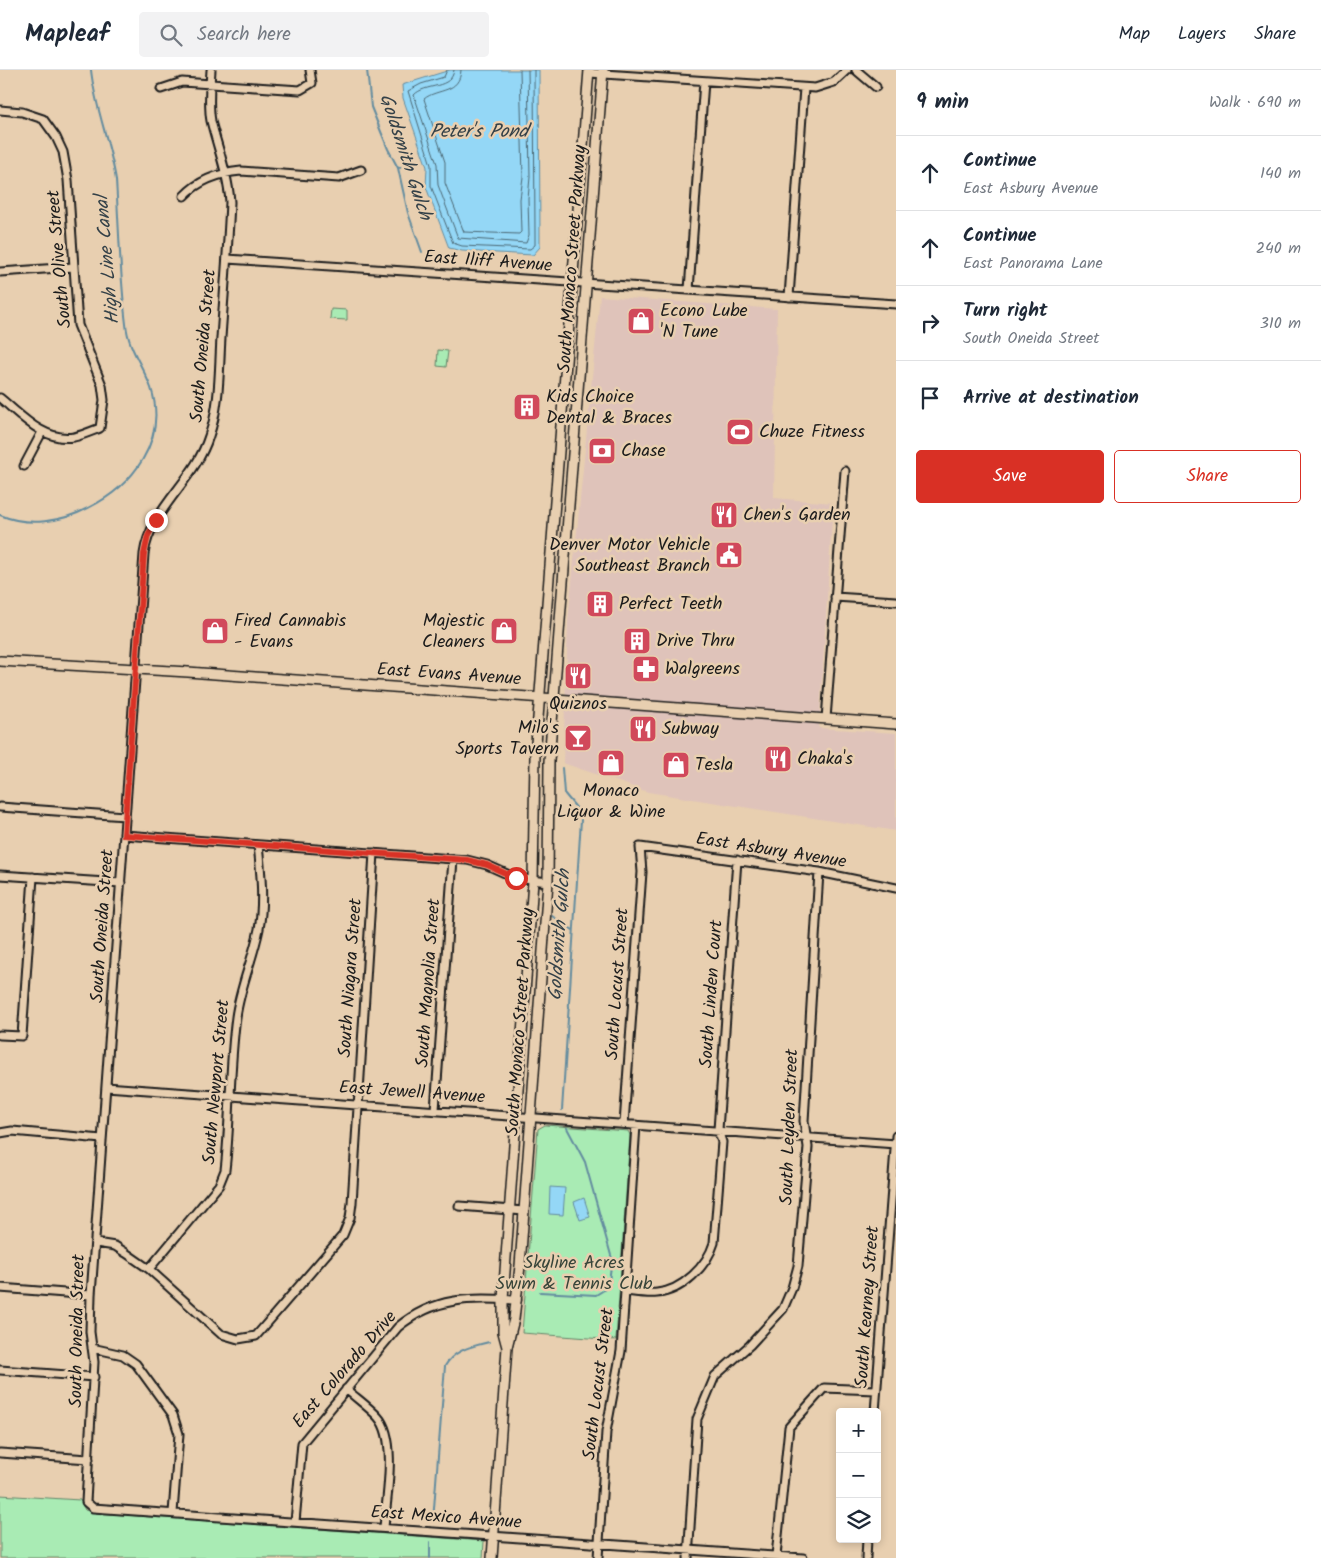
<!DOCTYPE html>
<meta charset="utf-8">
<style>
body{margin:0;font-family:Kalam,sans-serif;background:#f2f2f3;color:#1f2937}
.controls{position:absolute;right:15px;bottom:15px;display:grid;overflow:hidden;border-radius:5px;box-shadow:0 2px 8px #0003}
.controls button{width:45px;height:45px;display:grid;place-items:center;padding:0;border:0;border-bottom:1px solid #e0e1e3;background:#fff;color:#1f2937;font:25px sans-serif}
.stop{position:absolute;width:15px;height:15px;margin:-11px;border:4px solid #d93025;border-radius:50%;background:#fff}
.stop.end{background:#d93025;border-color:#fff;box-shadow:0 1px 5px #0008}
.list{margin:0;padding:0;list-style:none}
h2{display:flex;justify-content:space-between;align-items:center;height:65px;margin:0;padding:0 20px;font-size:21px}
h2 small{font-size:16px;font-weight:400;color:#747a83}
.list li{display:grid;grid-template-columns:32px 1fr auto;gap:15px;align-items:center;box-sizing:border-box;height:75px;padding:0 20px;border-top:1px solid #e0e1e3}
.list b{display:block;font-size:19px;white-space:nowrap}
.list p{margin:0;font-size:16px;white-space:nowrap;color:#747a83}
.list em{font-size:16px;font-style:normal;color:#747a83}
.actions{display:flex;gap:10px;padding:15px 20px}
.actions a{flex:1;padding:11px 0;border:1px solid #d93025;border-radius:5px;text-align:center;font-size:18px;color:#d93025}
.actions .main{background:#d93025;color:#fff}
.icon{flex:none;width:28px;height:28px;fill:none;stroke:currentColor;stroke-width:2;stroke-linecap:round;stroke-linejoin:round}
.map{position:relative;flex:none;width:896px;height:1488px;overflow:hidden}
header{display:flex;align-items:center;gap:30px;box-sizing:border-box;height:70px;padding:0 25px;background:#fff;border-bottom:1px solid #e0e1e3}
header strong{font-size:24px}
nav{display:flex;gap:28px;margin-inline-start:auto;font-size:18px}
.search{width:350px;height:45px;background:#f2f2f3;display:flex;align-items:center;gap:12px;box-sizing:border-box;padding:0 18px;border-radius:5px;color:#747a83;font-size:19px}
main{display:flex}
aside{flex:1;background:#fff}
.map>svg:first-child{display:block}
</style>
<header>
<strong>Mapleaf</strong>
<div class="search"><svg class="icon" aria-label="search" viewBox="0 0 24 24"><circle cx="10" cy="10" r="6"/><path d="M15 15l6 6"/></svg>Search here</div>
<nav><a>Map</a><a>Layers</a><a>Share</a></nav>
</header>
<main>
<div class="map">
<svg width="896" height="1488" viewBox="0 0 896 1488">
<rect width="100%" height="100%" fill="#e8cfb0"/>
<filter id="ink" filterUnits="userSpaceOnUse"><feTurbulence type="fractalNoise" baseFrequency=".02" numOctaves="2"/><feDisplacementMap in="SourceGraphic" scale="10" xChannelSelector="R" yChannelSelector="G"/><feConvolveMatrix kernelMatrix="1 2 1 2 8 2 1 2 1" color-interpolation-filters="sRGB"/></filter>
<g filter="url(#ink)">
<path fill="#dfc3ba" d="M600 226 777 239 774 428 833 433 819 658 896 663V761L648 722 563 693 568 552Z"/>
<path fill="#a9ebb4" stroke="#628468" d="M331 239 347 240V250L330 249Z
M438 280 448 281 446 297 437 296Z
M545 1055 628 1061 630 1065 616 1270 522 1263 538 1059Z
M0 1425 80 1430 85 1440 97 1443 484 1471 483 1488H0Z"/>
<path fill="#94d7f6" stroke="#648c9f" d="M450 0H539L540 165V177L533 185 462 181 449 178 426 117 427 97 403 28 402 15Z
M550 1117 565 1118 563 1145 549 1144Z
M584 1128 590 1147 580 1150 574 1132Z"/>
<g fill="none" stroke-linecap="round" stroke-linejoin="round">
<path stroke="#4c6773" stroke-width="1" d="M447 0 444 7 421 14 408 21 431 95V116L453 173 462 176 530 179 535 175V165L534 0
M454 0C452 20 425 13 414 25L437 94 438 115 458 168 526 173 529 165 528 129 530 107 528 0
M461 0C460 24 437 18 424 29L445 92V113L464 162 519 164 521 162 520 129 523 107 520 0"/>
<path stroke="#648c9f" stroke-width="2" d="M367 0 371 37 388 79 398 98 408 143 422 182
M398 98 404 97
M0 445C28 457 62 452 88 438 133 416 168 370 151 318 143 296 128 278 126 254 120 206 119 158 116 110 110 72 95 38 91 0
M552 846 573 860
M562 1040 581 750 578 740 564 723 562 698
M540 1222 596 1225 604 1220 609 1211 612 1189 585 1092 567 1058
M433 1451 445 1296C455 1279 471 1277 489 1272
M430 1472V1488"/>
<defs>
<path id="minor" d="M211 0C210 17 208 35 211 51 218 79 228 104 230 132 228 178 224 223 221 268 219 301 220 335 209 366 195 411 150 439 144 484L91 1225 90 1262 94 1292 86 1432 93 1438 803 1488
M856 0 876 17
M589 3 815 18 834 12 847 0
M161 19 182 12 300 20 312 13 310 0
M0 40 22 42 43 49 56 67 63 82 68 110 78 255 102 315 104 330 100 358C92 361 83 365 74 367 44 372 21 345 0 328
M184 126C199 110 220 103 241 101L339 108 361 100
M227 189 896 234
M0 202 74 197
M689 220 704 11
M789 227 804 18
M24 396 42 362
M835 527 896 531
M826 649 845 401
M0 737 125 746
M124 765 467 790 487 795 516 808 548 812
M0 805 121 813
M0 965 22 966 33 807
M106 1017 896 1074
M435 1040 453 789
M624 1054 642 802 640 777 819 802 896 818
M0 1063 12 1061 102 1069
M459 1136 524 1141
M96 1173 115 1176 126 1183 149 1199 221 1264 238 1269 256 1266 343 1165 350 1148 352 1133 374 783
M149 1199 219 1115 225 1100C231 1049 229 998 236 947 240 917 253 889 259 859 264 831 261 803 258 775
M0 1218 91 1225
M625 1221C635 1222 647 1224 657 1223 682 1221 707 1196 714 1173L722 1072 718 1060 737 790
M92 1278 123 1285 136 1294 173 1345 179 1364 173 1443
M0 1300 94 1307
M346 1319C356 1328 369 1337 378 1347 398 1369 386 1430 384 1458
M875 1342 896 1066
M0 1383 89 1389
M295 1452 302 1373 398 1257C436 1226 470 1228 517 1230
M776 1486 789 1357 824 1318 876 1320
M598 1488 606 1362 621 1281 636 1055
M688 1488 697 1349 715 1306 750 1275 783 1239 792 1218 798 1196 808 1077 804 1051 819 802
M866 1488 867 1469"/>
<path id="major" d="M0 591 188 602 896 654
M507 1277 503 1262V1229L533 811 535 686 589 0
M492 1488 507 1277 514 1249 520 1196 548 812 549 691 603 0"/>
</defs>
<use href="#minor" stroke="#1c1c1c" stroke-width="11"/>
<use href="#major" stroke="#1c1c1c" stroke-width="12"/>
<use href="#minor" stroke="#e8cfb0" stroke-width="7"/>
<use href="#major" stroke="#e8cfb0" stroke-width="9"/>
</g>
</g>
<g fill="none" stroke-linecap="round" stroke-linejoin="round" filter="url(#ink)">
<path stroke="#d93025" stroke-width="6" d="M156 450 148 466 144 484 124 765 467 790 487 795 516 808"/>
</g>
<defs>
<symbol id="shop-square" viewBox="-11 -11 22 22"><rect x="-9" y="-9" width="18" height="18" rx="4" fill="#d1495b" stroke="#e8cfb0"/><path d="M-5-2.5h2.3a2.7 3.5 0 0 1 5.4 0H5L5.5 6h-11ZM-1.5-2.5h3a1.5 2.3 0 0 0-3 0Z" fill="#fff"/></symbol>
<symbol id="building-square" viewBox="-11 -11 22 22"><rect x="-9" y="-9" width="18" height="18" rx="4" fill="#d1495b" stroke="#e8cfb0"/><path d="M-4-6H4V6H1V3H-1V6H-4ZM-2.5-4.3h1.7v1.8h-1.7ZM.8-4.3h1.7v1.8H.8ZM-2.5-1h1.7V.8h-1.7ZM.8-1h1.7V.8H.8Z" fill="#fff"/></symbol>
<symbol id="stadium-square" viewBox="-11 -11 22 22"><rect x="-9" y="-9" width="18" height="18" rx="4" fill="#d1495b" stroke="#e8cfb0"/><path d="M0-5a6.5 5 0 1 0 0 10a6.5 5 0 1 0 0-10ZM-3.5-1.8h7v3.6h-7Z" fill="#fff"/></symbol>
<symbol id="bank-square" viewBox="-11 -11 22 22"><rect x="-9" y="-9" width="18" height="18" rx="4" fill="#d1495b" stroke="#e8cfb0"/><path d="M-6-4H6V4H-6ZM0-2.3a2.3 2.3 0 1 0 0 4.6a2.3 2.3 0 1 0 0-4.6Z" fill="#fff"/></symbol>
<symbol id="restaurant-square" viewBox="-11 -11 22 22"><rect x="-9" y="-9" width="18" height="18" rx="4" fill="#d1495b" stroke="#e8cfb0"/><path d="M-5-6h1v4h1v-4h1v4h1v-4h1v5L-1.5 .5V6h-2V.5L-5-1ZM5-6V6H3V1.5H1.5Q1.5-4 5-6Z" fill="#fff"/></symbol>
<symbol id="civic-square" viewBox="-11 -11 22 22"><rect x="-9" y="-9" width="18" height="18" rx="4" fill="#d1495b" stroke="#e8cfb0"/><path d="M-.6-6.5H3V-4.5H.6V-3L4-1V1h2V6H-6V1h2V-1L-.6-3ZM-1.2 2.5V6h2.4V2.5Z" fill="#fff"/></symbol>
<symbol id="pharmacy-square" viewBox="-11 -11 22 22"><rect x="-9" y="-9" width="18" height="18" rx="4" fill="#d1495b" stroke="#e8cfb0"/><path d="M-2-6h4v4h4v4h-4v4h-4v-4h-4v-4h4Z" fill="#fff"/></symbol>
<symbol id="bar-square" viewBox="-11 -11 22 22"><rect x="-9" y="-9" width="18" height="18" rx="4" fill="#d1495b" stroke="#e8cfb0"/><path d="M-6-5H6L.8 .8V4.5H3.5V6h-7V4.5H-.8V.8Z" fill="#fff"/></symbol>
</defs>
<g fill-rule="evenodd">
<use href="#shop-square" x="625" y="235" width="32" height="32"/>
<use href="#building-square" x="511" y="321" width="32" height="32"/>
<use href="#stadium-square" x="724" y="346" width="32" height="32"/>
<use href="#bank-square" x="586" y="365" width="32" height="32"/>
<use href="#restaurant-square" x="708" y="429" width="32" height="32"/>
<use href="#civic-square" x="713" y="469" width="32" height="32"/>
<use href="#building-square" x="584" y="518" width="32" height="32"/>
<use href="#shop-square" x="199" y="545" width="32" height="32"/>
<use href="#shop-square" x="488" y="545" width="32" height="32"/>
<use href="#building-square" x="621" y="555" width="32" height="32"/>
<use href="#pharmacy-square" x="630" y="583" width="32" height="32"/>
<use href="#restaurant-square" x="562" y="590" width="32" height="32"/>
<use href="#restaurant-square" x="627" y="643" width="32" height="32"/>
<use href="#bar-square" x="562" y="652" width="32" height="32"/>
<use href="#restaurant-square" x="762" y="673" width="32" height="32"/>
<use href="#shop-square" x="595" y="677" width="32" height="32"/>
<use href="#shop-square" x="660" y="679" width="32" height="32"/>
</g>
<g text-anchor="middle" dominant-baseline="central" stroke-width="5" stroke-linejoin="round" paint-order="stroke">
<g font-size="18" fill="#1c1c1c" stroke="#e8cfb0">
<text transform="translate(60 189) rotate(-95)">South Olive Street</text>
<text transform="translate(573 189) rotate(-86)">South Monaco Street Parkway</text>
<text transform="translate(488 192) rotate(4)">East Iliff Avenue</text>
<text transform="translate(204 276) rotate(-85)">South Oneida Street</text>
<text transform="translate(449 605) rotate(4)">East Evans Avenue</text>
<text transform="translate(771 781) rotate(9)">East Asbury Avenue</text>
<text transform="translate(103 856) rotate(-86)">South Oneida Street</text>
<text transform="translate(351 908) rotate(-86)">South Niagara Street</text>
<text transform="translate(429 913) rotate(-86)">South Magnolia Street</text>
<text transform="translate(618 914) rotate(-86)">South Locust Street</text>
<text transform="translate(712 924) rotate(-86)">South Linden Court</text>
<text transform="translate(521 952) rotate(-86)">South Monaco Street Parkway</text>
<text transform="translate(217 1012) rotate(-85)">South Newport Street</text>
<text transform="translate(412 1023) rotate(4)">East Jewell Avenue</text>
<text transform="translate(790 1057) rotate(-88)">South Leyden Street</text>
<text transform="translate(868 1237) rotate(-86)">South Kearney Street</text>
<text transform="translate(78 1261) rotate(-89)">South Oneida Street</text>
<text transform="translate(345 1300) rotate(-49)">East Colorado Drive</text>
<text transform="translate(599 1314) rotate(-83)">South Locust Street</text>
<text transform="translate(446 1448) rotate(4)">East Mexico Avenue</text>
</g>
<g font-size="18" fill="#1c1c1c" stroke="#e8cfb0" text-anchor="start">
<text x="660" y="241">Econo Lube<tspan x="660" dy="21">'N Tune</tspan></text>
<text x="546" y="327">Kids Choice<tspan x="546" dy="21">Dental &amp; Braces</tspan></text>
<text x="759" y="362">Chuze Fitness</text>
<text x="621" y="381">Chase</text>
<text x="743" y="445">Chen's Garden</text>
<text x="710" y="475" text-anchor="end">Denver Motor Vehicle<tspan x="710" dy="21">Southeast Branch</tspan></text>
<text x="619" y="534">Perfect Teeth</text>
<text x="234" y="551">Fired Cannabis<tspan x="234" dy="21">- Evans</tspan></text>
<text x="485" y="551" text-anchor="end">Majestic<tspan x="485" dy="21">Cleaners</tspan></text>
<text x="656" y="571">Drive Thru</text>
<text x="665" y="599">Walgreens</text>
<text x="578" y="634" text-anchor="middle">Quiznos</text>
<text x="559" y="658" text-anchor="end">Milo's<tspan x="559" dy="21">Sports Tavern</tspan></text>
<text x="662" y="659">Subway</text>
<text x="797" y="689">Chaka's</text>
<text x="695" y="695">Tesla</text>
<text x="611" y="721" text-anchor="middle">Monaco<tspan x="611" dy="21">Liquor &amp; Wine</tspan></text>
</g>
<g font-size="18" fill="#38453a" stroke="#e8cfb0">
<text x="574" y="1193">Skyline Acres<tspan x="574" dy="21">Swim &amp; Tennis Club</tspan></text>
</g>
<g font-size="19" font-style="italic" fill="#344148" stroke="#e8cfb0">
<text x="479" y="62">Peter's Pond</text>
<text transform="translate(405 87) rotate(72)">Goldsmith Gulch</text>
<text transform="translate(108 190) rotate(-95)">High Line Canal</text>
<text transform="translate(560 865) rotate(-86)">Goldsmith Gulch</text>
</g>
</g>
</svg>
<div class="controls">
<button>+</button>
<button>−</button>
<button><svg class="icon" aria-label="layers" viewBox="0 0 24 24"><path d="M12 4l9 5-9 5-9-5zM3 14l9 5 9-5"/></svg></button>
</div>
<div class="stop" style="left:516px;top:808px"></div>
<div class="stop end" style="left:156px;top:450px"></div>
</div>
<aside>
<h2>9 min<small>Walk · 690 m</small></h2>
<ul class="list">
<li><svg class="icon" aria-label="ahead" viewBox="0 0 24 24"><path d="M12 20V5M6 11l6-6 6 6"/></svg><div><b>Continue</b><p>East Asbury Avenue</p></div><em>140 m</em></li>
<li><svg class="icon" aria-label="ahead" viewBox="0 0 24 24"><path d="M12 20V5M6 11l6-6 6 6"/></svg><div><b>Continue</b><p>East Panorama Lane</p></div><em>240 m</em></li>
<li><svg class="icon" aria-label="right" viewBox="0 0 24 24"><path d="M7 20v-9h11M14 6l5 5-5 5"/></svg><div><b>Turn right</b><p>South Oneida Street</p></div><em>310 m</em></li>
<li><svg class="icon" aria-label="arrive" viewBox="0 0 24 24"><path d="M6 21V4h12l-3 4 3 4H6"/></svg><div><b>Arrive at destination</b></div></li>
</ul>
<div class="actions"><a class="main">Save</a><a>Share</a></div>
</aside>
</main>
